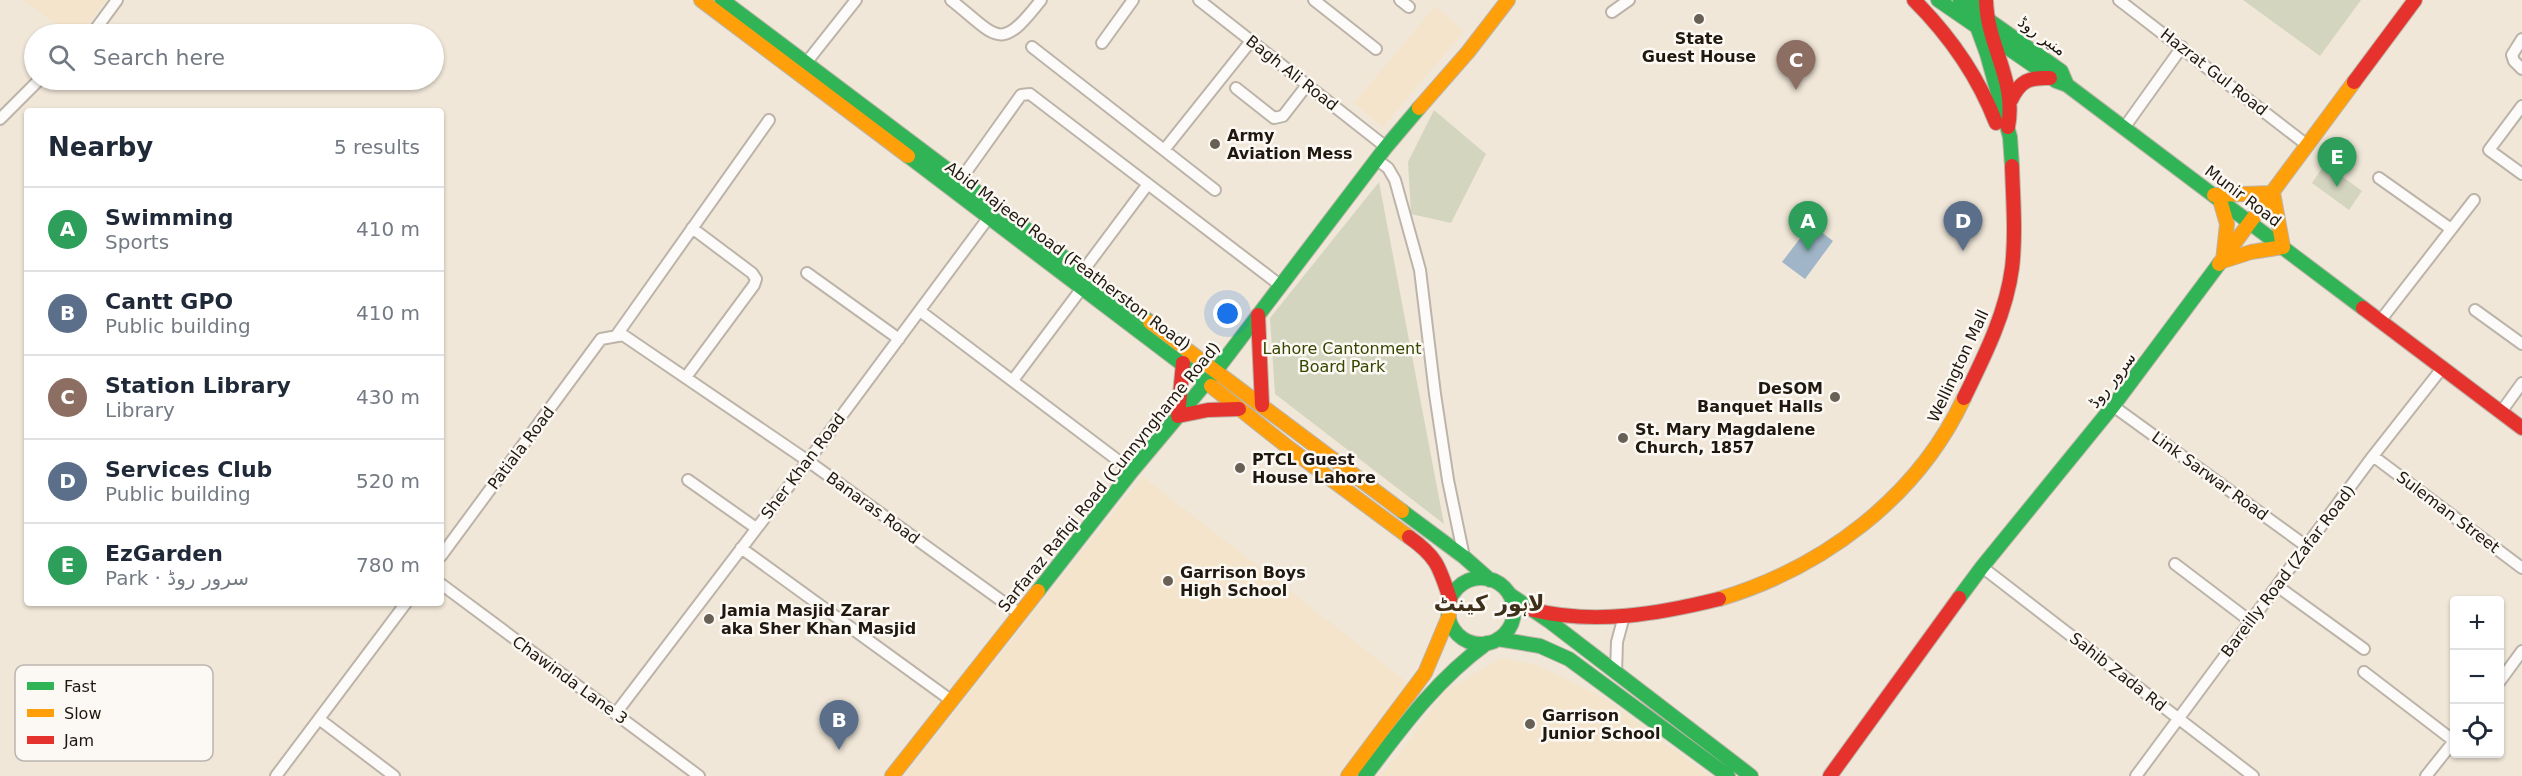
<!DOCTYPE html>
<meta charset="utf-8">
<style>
body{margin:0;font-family:"DejaVu Sans","Noto Naskh Arabic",sans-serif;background:#f2f2f3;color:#1f2937}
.controls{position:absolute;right:18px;bottom:18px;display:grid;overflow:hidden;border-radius:6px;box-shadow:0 2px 4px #0004}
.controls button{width:54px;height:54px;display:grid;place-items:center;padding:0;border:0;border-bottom:2px solid #e0e1e3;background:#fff;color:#1f2937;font:30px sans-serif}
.you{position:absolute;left:1228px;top:314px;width:21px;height:21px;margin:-15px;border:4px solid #fff;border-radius:50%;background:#1a73e8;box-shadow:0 0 0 9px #1a73e833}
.badge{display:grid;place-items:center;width:39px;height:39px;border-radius:50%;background:#686055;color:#fff;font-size:20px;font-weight:700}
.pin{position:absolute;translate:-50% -50px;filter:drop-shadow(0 2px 3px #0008)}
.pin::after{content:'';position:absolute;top:32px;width:21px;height:18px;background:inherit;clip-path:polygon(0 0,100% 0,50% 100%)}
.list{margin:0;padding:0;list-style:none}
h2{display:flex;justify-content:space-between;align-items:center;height:78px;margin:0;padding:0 24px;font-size:26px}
h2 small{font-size:20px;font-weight:400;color:#747a83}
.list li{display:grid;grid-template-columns:39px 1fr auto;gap:18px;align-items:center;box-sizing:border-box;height:84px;padding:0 24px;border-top:2px solid #e0e1e3}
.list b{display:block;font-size:22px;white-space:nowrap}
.list p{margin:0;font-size:20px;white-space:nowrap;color:#747a83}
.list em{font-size:20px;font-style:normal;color:#747a83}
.icon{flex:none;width:33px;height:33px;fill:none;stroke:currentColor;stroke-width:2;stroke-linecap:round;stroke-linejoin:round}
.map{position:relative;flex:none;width:2522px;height:776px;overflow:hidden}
.search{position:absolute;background:#fff;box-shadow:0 2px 4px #0004;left:24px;top:24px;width:420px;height:66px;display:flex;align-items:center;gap:15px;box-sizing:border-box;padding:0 21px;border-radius:33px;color:#747a83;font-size:22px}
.panel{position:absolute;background:#fff;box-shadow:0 2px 4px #0004;left:24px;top:108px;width:420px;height:498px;border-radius:6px}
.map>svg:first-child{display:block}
</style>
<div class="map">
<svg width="2522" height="776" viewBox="0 0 2522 776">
<rect width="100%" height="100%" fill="#f0e7d8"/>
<path fill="#f4e4cb" d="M23 0H106L82 31 69 34Z
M1435 6 1464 31 1383 127 1354 103Z
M1142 476 1412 686 1343 776H904Z
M1501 658 1537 665 1603 697 1710 776H1379L1401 751 1445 691Z"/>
<path fill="#d4d5bf" d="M2243 0H2361L2320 56Z
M1434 110 1486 154 1451 223 1411 214 1408 162Z
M2325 164 2362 191 2349 210 2312 183Z
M1379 182 1444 524 1275 394 1270 318Z"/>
<path fill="#a0b6c8" d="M1811 224 1833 241 1805 279 1782 262Z"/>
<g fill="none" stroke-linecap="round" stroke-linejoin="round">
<defs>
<path id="street" d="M951 0C998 37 999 54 1041 0
M1199 0 1386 147
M1314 0 1376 49
M1400 0 1409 7
M2119 0 2307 145
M1612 12 1629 0
M92 34 117 0
M2522 39 2512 55 2514 61 2522 69
M1102 43 1133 0
M1032 47 1164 150 1251 41
M806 63 856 0
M1236 88 1274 118 1283 116 1307 85
M2522 106 2489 150 2522 174
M0 119 39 80
M2124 128 2182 47
M1164 150 1215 190
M1376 159 1388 168 1395 180 1420 270 1435 394 1448 480 1464 557
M2379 178 2451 229
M961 179 1021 95 1030 94 1280 285
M1083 271 1148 184
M807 273 899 339
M2475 310 2522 344
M920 311 1132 471
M2380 321 2474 200
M616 336 769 120
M686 377 754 285 756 279 752 273 692 228
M1013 380 1082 288
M2113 406 2306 546
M2501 412 2522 383
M2373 456 2522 568
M688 480 756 528
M741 548 952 701
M441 556 601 339 623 335 808 461 1020 614
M2175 564 2250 621
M1982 567 2253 776
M441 584 699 776
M2277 586 2364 649
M2364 672 2454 741 2426 776
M1616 673 1617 642 1624 616
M2500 681 2522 651
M616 713 808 461 989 217
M319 719 394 776
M276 776 406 603
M2136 776 2373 456 2443 367"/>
<path id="fast" d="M722 0 1150 322
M1938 0 2056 81 2067 85 2363 308
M1960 0 2061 71 2067 85
M1973 0 1975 21 1987 54 2010 137 2012 166
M908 156 1211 386
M1402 511 1464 557 1490 580
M1448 611a33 33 0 1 1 66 0a33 33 0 1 1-66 0Z
M1038 591 1132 471 1215 372 1386 147 1419 108
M1509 594 1549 621 1751 776
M1959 598 1982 567 2113 406 2219 264
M1498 639 1540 646 1569 659 1728 776
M1365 776C1402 727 1437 679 1487 643"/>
<path id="slow" d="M701 0 908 156
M1419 108 1468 52 1508 0
M2214 195 2273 193 2283 247 2251 252 2223 261 2227 224 2220 200
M2219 264 2354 82
M1150 322 1402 511
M1211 386 1289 448 1409 537
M1719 599C1823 568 1917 498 1964 398
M892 776 1038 591
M1348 776 1425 673 1449 616"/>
<path id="jam" d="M1914 0C1950 36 1978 76 1996 123
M1986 0C1987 46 2017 80 2008 127
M2354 82 2415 0
M2011 100C2020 81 2029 77 2050 78
M2363 308 2522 428
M1258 315 1262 405
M1183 363 1178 416 1208 410 1239 409
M1964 398C1984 357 2006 314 2012 268 2016 234 2013 200 2012 166
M1409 537C1437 557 1439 566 1450 599
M1533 610C1595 625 1658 614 1719 599
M1830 776 1959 598"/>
</defs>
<use href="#street" stroke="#bcb4a9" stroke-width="14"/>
<use href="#fast" stroke="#bcb4a9" stroke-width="16"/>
<use href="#slow" stroke="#bcb4a9" stroke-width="16"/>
<use href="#jam" stroke="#bcb4a9" stroke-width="16"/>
<use href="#street" stroke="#fdfbf9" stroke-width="10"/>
<use href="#fast" stroke="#30b455" stroke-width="14"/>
<use href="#slow" stroke="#ff9f0a" stroke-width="14"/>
<use href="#jam" stroke="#e5322d" stroke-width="14"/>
</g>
<g fill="#686055" stroke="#fcf8f3" stroke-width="2">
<circle cx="1699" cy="19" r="6"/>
<circle cx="1215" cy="144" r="6"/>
<circle cx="1835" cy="397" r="6"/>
<circle cx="1623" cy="438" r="6"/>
<circle cx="1240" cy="468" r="6"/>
<circle cx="1168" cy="581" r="6"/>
<circle cx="709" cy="619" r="6"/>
<circle cx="1530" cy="724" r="6"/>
</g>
<g text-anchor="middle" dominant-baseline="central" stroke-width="5" stroke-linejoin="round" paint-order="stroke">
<g font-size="16" fill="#1f180f" stroke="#fcf8f3">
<text transform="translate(2042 36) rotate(36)">منیر روڈ</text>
<text transform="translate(2214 72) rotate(38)">Hazrat Gul Road</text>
<text transform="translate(1292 73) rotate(38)">Bagh Ali Road</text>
<text transform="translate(2243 196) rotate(37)">Munir Road</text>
<text transform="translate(1068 256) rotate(37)">Abid Majeed Road (Featherston Road)</text>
<text transform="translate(1958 366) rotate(-65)">Wellington Mall</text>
<text transform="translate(2112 380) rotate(-52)">سرور روڈ</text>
<text transform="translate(521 448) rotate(-53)">Patiala Road</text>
<text transform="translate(803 466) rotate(-53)">Sher Khan Road</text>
<text transform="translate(2210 476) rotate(36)">Link Sarwar Road</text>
<text transform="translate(1109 477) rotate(-51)">Sarfaraz Rafiqi Road (Cunnynghame Road)</text>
<text transform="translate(873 508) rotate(36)">Banaras Road</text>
<text transform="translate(2448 512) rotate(37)">Suleman Street</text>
<text transform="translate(2288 571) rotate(-53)">Bareilly Road (Zafar Road)</text>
<text transform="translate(2118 672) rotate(38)">Sahib Zada Rd</text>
<text transform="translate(570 680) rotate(36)">Chawinda Lane 3</text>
</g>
<g font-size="16" font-weight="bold" fill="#1f180f" stroke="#fcf8f3" text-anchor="start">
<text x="1699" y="38" text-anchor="middle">State<tspan x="1699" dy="18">Guest House</tspan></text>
<text x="1227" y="135">Army<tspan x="1227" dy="18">Aviation Mess</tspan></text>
<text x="1823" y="388" text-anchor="end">DeSOM<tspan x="1823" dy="18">Banquet Halls</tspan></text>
<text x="1635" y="429">St. Mary Magdalene<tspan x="1635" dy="18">Church, 1857</tspan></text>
<text x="1252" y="459">PTCL Guest<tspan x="1252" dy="18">House Lahore</tspan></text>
<text x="1180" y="572">Garrison Boys<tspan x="1180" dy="18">High School</tspan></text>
<text x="721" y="610">Jamia Masjid Zarar<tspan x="721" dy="18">aka Sher Khan Masjid</tspan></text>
<text x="1542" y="715">Garrison<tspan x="1542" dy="18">Junior School</tspan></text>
</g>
<g font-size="16" fill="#354600" stroke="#fcf8f3">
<text x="1342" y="348">Lahore Cantonment<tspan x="1342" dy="18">Board Park</tspan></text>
</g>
<g font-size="22" font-weight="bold" fill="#3d2f19" stroke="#fcf8f3">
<text x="1489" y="603">لاہور کینٹ</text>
</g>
</g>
<rect x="15" y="665" width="198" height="96" rx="9" fill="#fcf8f3" stroke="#bab5af" stroke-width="1.5"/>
<rect x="27" y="682" width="27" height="8" fill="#30b455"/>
<rect x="27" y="709" width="27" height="8" fill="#ff9f0a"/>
<rect x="27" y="736" width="27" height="8" fill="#e5322d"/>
<g font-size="16" fill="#1f180f">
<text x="64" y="692">Fast</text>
<text x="64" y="719">Slow</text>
<text x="64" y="746">Jam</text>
</g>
</svg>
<div class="controls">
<button>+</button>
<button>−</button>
<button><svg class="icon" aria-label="locate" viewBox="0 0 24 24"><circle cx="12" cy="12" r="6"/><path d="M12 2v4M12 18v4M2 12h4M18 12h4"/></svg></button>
</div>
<div class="you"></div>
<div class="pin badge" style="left:1808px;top:251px;background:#2e9e5b">A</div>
<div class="pin badge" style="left:839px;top:750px;background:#5c6f8a">B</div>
<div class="pin badge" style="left:1796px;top:90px;background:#8d6e63">C</div>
<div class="pin badge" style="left:1963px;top:251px;background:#5c6f8a">D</div>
<div class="pin badge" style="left:2337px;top:187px;background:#2e9e5b">E</div>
<div class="search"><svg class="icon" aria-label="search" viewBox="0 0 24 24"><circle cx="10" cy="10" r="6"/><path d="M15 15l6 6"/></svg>Search here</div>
<section class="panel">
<h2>Nearby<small>5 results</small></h2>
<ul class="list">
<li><span class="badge" style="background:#2e9e5b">A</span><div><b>Swimming</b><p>Sports</p></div><em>410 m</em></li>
<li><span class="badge" style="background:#5c6f8a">B</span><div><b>Cantt GPO</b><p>Public building</p></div><em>410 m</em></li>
<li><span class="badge" style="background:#8d6e63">C</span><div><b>Station Library</b><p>Library</p></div><em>430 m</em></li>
<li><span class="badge" style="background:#5c6f8a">D</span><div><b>Services Club</b><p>Public building</p></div><em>520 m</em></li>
<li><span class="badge" style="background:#2e9e5b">E</span><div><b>EzGarden</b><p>Park · سرور روڈ</p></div><em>780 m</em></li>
</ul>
</section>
</div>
